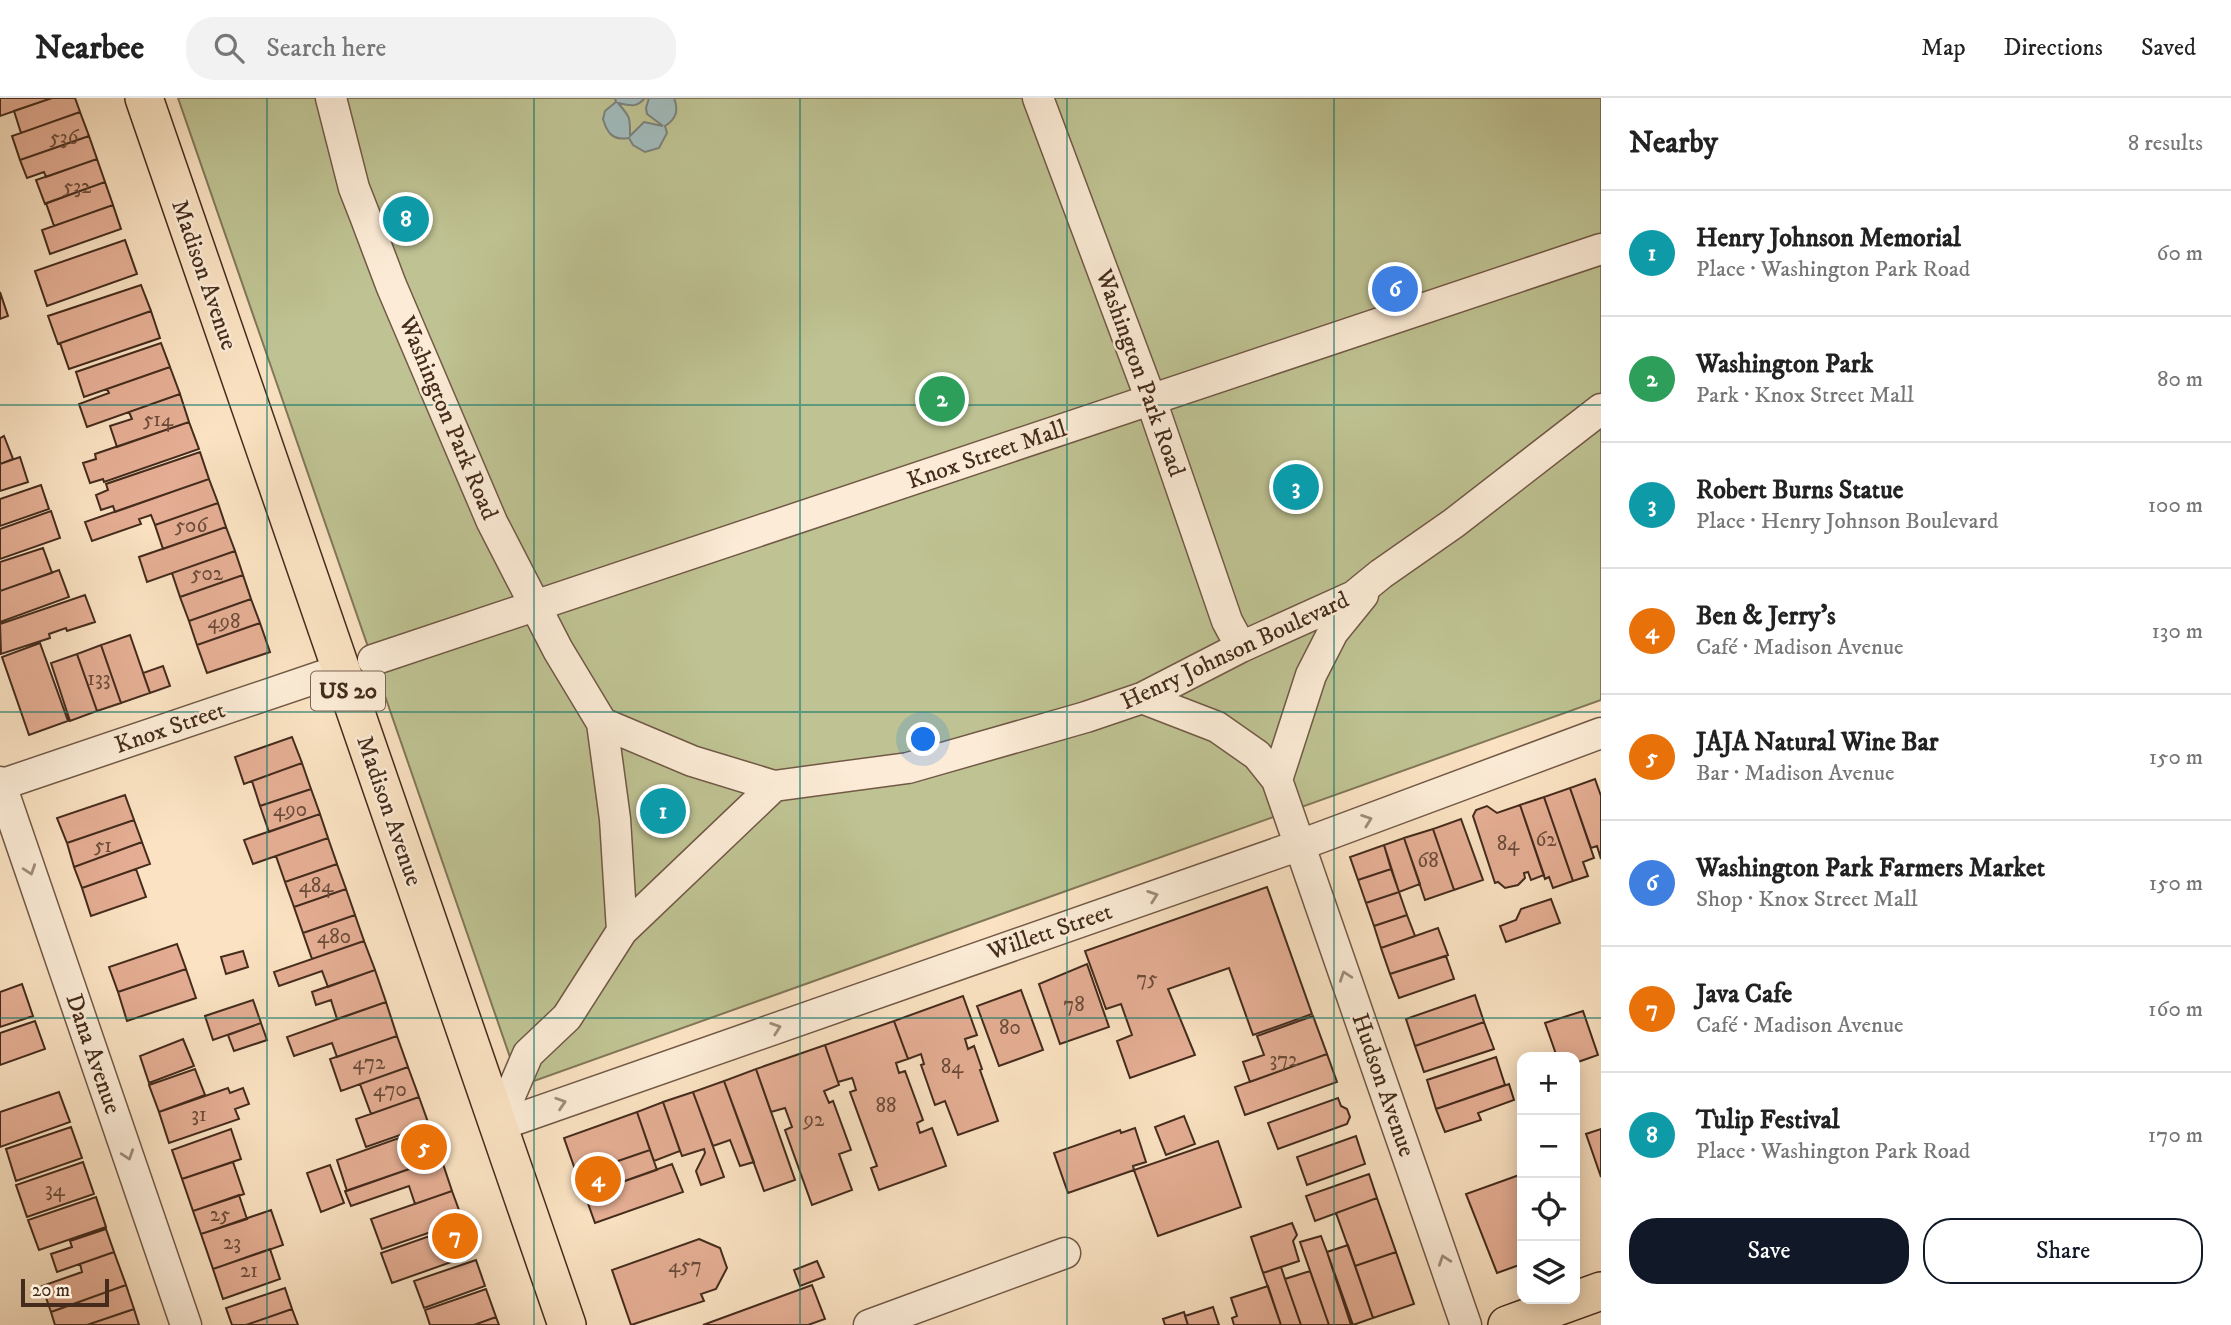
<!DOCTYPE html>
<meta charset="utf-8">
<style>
body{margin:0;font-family:"IM FELL DW Pica",serif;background:#f2f2f2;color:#222}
.controls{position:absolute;right:21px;bottom:21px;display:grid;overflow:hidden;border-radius:14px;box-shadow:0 4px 18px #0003}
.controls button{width:63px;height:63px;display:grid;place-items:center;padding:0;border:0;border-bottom:2px solid #e0e0e0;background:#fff;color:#222;font:35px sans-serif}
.scale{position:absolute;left:21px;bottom:18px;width:88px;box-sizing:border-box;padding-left:7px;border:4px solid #442b1c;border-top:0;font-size:19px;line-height:24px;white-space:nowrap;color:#442b1c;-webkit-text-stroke:5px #fcecd7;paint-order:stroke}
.you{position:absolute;left:924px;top:642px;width:24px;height:24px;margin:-18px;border:5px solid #fff;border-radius:50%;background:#1a73e8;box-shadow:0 0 0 10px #1a73e833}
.badge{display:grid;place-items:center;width:46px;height:46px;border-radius:50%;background:#111827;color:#fff;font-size:23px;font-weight:700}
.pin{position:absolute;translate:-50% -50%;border:4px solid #fff;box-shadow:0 2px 7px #0006}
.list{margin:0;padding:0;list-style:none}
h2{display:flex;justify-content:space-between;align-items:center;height:91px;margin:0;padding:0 28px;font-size:30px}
h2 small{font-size:23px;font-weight:400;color:#767676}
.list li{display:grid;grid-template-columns:46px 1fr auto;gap:21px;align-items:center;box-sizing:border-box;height:126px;padding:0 28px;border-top:2px solid #e0e0e0}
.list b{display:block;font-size:26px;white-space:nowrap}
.list p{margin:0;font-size:23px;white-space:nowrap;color:#767676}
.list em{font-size:23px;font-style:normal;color:#767676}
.actions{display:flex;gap:14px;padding:21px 28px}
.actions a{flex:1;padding:16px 0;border:2px solid #111827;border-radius:28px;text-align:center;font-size:24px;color:#111827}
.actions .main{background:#111827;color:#fff}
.icon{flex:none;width:38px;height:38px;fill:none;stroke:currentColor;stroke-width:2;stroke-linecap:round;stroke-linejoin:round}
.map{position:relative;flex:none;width:1601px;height:1227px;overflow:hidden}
header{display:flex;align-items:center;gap:42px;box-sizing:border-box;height:98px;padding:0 35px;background:#fff;border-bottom:2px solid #e0e0e0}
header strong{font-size:33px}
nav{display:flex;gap:38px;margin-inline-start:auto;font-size:24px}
.search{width:490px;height:63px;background:#f2f2f2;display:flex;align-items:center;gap:18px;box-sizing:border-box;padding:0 24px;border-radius:28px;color:#767676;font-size:26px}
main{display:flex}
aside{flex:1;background:#fff}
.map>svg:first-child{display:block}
</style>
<header>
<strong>Nearbee</strong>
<div class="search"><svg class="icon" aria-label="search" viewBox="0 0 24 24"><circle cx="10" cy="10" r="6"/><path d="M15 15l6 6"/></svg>Search here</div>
<nav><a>Map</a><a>Directions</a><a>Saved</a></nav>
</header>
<main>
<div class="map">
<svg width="1601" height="1227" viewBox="0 0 1601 1227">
<rect width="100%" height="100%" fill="#fae2c2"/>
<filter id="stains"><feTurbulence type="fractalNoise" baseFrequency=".00286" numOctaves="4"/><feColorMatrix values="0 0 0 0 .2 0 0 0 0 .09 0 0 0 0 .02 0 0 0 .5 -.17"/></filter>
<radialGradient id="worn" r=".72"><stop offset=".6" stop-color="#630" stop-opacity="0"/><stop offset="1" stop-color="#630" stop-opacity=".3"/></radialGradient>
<path fill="#bfc393" stroke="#827758" stroke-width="2" d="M178 0H1601V602L520 988Z"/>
<path fill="#a2bcbd" stroke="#7c827d" stroke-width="2" d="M615 0H645C635 11 630 7 618 5 631 20 630 19 630 38L644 24 663 28 647 16 646 10 649 0H674C679 13 676 21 665 28L667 35 659 50 645 54 633 47 629 40C613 43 607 35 603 21L605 13 616 4Z"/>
<path fill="#e5ae94" stroke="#442b1c" stroke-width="2" d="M0 0H52L0 18Z
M52 0H75L80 14 21 35 14 13Z
M80 14 89 38 20 62 12 38Z
M89 38 97 61 46 79 44 74 27 80 20 62Z
M97 61 105 84 45 106 36 82Z
M105 84 113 107 54 128 46 105Z
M113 107 121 131 50 156 42 132Z
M125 142 137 176 47 208 35 173Z
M141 187 151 213 58 246 48 218Z
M0 194 8 218 0 221Z
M151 213 160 240 69 271 60 245Z
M161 245 170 269 84 299 76 274Z
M170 269 180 296 87 329 79 306 109 295 107 291Z
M180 296 189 324 117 349 110 328 132 321 129 314Z
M189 324 199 351 104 384 103 381 90 385 83 365 96 361 95 356Z
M4 338 13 361 0 366V340Z
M200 354 209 381 115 414 113 408 101 412 96 397 108 392 106 386Z
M20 359 28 384 0 393V366Z
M209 381 218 405 155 427 151 417 139 421 141 426 92 443 85 424Z
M41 387 49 411 0 428V401Z
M218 405 226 429 163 451 155 427Z
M51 413 60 440 0 461V431Z
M226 429 235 453 147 484 139 459Z
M43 450 52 475 0 493V464Z
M235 453 243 477 180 499 172 475Z
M59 472 69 499 0 524V493Z
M243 477 251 501 189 523 180 499Z
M85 497 95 524 67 533 66 530 49 536 50 540 1 556 0 526Z
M251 501 260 525 197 547 189 523Z
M260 525 270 554 207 575 197 547Z
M130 537 150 595 121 605 101 547Z
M40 545 68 623 29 637 2 559Z
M101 547 121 605 97 613 77 556Z
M77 556 97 613 70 623 51 565Z
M163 568 170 588 150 595 143 575Z
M292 639 302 665 244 686 235 659Z
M302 665 311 691 260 708 252 683Z
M1595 681 1601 698V761L1597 748 1591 750 1570 690Z
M1570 690 1594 760 1583 764 1588 778 1573 783 1544 699Z
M311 691 320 716 269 734 260 708Z
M125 697 134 722 67 745 57 720Z
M1544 699 1573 783 1553 790 1549 779 1545 781 1520 707Z
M1520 707 1544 777 1531 782 1528 774 1524 775 1525 780 1518 787 1505 790 1498 784 1495 785 1473 718 1476 712 1487 708 1497 715Z
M320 716 328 740 253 766 244 742Z
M1461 721 1483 782 1454 792 1433 731Z
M134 722 142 744 74 769 67 745Z
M1433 731 1454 792 1425 802 1404 740Z
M328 740 337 766 285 784 276 758Z
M1404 740 1420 786 1399 794 1384 747Z
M142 744 150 766 82 790 74 769Z
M1384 747 1391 771 1358 782 1350 759Z
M337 766 346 791 294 809 285 784Z
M136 771 146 799 91 818 82 790Z
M1391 771 1399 794 1366 805 1358 782Z
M1267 789 1312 916 1253 937 1229 870 1168 891 1195 957 1130 980 1117 943 1132 937 1121 906 1106 911 1085 853Z
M346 791 355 817 303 835 294 809Z
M1399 794 1407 817 1374 828 1366 805Z
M1551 801 1560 825 1506 844 1500 828 1516 822 1521 811Z
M355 817 364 843 312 861 303 835Z
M1407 817 1415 838 1381 850 1374 828Z
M1438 830 1448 857 1390 876 1381 850Z
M364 843 375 872 328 889 322 873 279 888 274 874Z
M177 846 186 871 118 894 109 869Z
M243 853 248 869 226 876 221 859Z
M1446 858 1454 881 1399 900 1390 876Z
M1087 866 1109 929 1060 946 1039 886Z
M186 871 196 900 127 923 118 894Z
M375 872 386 904 337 921 331 902 316 907 312 894Z
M22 886 33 918 0 929V894Z
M1021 892 1043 952 999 968 977 908Z
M1475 897 1484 924 1415 948 1406 921Z
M963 898 977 937 965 941 968 951 974 948 982 971 980 972 998 1023 958 1037 945 1003 935 1007 921 967 924 966 921 956 908 961 894 923Z
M253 902 261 925 213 942 205 918Z
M386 904 397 938 337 959 332 945 294 958 287 939Z
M1583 913 1598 957 1575 965V959H1569V957L1557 959 1545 925Z
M1313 918 1327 956 1250 984 1243 964 1264 957 1257 938Z
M35 923 45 951 0 967V935Z
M894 923 908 961 896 965 899 975 905 973 923 1022 917 1025 920 1035 932 1030 946 1068 879 1092 871 1070 877 1068 850 994 856 992 853 982 852 980 838 984 825 947Z
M1484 924 1494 951 1424 974 1415 948Z
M261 925 267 942 234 953 228 937Z
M397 938 408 969 341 993 330 961Z
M183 941 194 968 149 985 140 958Z
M825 947 839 987 824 993 829 1005 833 1003 851 1052 839 1056 852 1092 812 1107 785 1032 792 1029 785 1010 771 1014 756 971Z
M1327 956 1337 984 1245 1017 1235 989Z
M1496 959 1505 987 1436 1011 1427 982Z
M408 969 419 999 371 1016 360 986Z
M195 971 205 997 159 1014 149 987Z
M756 971 795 1082 764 1093 724 983Z
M724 983 754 1064 740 1068 730 1042 713 1048 693 994Z
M1509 986 1514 1002 1478 1015 1481 1022 1445 1034 1436 1011Z
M228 990 230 995 243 990 249 1006 235 1011 239 1021 169 1045 159 1014Z
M59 994 70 1024 0 1049V1014Z
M693 994 724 1079 701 1087 696 1073 705 1055 704 1051 682 1058 663 1004Z
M419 999 429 1027 366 1049 356 1021Z
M1338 1000 1341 1008 1347 1011 1350 1019 1347 1026 1278 1051 1268 1025Z
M663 1004 680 1053 654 1063 637 1014Z
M637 1014 650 1052 577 1077 564 1040Z
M1184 1018 1195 1046 1166 1057 1155 1029Z
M71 1029 82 1060 16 1083 6 1051Z
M430 1029 441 1060 347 1093 337 1062Z
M1135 1030 1146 1064 1133 1068 1134 1072 1068 1095 1054 1055 1120 1032 1121 1035Z
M231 1031 241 1061 182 1081 172 1052Z
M1601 1031V1079L1586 1036Z
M1356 1038 1365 1066 1307 1087 1297 1059Z
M1218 1043 1241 1109 1158 1138 1134 1072Z
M650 1052 657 1072 585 1097 577 1077Z
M441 1060 452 1093 415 1106 409 1088 351 1108 345 1093Z
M83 1064 94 1096 27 1119 16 1087Z
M233 1064 244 1096 193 1113 182 1081Z
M672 1066 683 1094 595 1125 585 1097Z
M330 1067 344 1105 321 1114 307 1075Z
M1369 1076 1377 1100 1315 1123 1306 1098Z
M1522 1076V1166L1497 1175 1466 1096Z
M452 1093 463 1123 382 1151 371 1121Z
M239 1097 247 1121 201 1136 193 1113Z
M96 1099 106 1129 39 1152 28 1122Z
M1377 1100 1396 1154 1355 1168 1336 1115Z
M271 1112 283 1147 213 1171 201 1136Z
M1292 1125 1297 1137 1293 1143 1299 1163 1263 1175 1251 1139Z
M464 1126 474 1156 392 1185 381 1155Z
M106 1131 114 1154 57 1174 51 1156 72 1149 70 1143Z
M1321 1138 1327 1154 1351 1227H1329L1300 1144Z
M699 1141 720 1150 727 1170 716 1191 701 1196 704 1203 631 1227 612 1172Z
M1348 1147 1373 1220 1353 1227 1327 1154Z
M270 1151 280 1181 223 1201 213 1171Z
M114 1154 126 1187 51 1214 42 1188 82 1174 80 1166Z
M1396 1154 1414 1206 1373 1220 1355 1168Z
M476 1162 485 1188 424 1210 414 1183Z
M817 1163 824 1179 800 1188 794 1172Z
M1281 1169 1285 1181 1301 1227H1281L1263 1175Z
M1310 1173 1329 1227H1301L1285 1181Z
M126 1187 134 1211 87 1227H55L51 1214Z
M812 1187 825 1221 808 1227H703Z
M1268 1188 1281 1227H1234L1232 1220 1237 1218 1231 1200Z
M285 1190 292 1211 246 1227H232L226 1210Z
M486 1191 496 1219 474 1227H430L425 1212Z
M1213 1209 1219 1227H1188L1185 1218Z
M134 1211 139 1227H87Z
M292 1211 298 1227H246Z
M1184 1214 1188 1227H1165L1163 1221Z
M496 1219 499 1227H474Z"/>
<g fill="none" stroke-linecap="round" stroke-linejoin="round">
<defs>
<path id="minor" d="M331 0 354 90 365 118 391 187 492 424 558 552 602 625 692 663 774 688
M1038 0 1151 302 1227 523 1241 549
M373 562 1601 151
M1142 600 1217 629 1257 657 1277 682 1466 1227
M1277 682 1311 577 1333 534 1363 497
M0 684 186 1227
M0 687 340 572
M622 833 774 688 908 670 1086 619 1142 600 1241 549 1354 498 1381 476 1454 425 1601 311
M497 1028 1300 747 1601 635
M497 1028 528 956 567 919 622 833 615 721 602 625
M869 1227 1065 1155"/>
<path id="major" d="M144 0 567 1227
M1507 1227 1601 1193"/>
</defs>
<use href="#minor" stroke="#725946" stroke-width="33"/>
<use href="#major" stroke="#442b1c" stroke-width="40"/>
<use href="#minor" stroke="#fcecd7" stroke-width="30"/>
<use href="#major" stroke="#fae2c2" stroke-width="37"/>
</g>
<defs><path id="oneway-chevron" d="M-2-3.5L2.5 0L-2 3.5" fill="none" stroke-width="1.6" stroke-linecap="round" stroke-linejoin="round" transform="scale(1.75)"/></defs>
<g stroke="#a08c7a">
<use href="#oneway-chevron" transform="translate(1367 722) rotate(-20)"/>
<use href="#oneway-chevron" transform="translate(30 772) rotate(71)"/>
<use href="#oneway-chevron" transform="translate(1153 798) rotate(-19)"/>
<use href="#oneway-chevron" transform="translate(1345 878) rotate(-109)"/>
<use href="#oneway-chevron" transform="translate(776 930) rotate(-19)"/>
<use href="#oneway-chevron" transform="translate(561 1005) rotate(-18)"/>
<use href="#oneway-chevron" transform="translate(128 1057) rotate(71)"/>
<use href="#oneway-chevron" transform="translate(1444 1162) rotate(-109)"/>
</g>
<path fill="none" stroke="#0f766e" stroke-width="2" stroke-opacity="0.55" d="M267 0V1227M534 0V1227M800 0V1227M1067 0V1227M1334 0V1227M0 307H1601M0 614H1601M0 920H1601"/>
<g text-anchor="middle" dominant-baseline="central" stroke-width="5" stroke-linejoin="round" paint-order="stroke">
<g font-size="21" fill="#6c4c3a">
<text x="64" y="40">536</text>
<text x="77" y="89">532</text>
<text x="158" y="322">514</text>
<text x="191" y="428">506</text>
<text x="207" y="476">502</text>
<text x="224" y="524">498</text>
<text x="99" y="581">133</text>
<text x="290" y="712">490</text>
<text x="1546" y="742">62</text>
<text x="1508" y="746">84</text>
<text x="103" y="748">51</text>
<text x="1428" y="763">68</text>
<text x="316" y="788">484</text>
<text x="334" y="839">480</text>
<text x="1147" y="881">75</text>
<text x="1074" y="907">78</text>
<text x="1010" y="930">80</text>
<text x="1284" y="962">372</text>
<text x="369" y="965">472</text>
<text x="952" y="969">84</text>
<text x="390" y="992">470</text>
<text x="886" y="1008">88</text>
<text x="199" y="1017">31</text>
<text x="814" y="1022">92</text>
<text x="55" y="1092">34</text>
<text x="220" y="1117">25</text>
<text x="232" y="1145">23</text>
<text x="685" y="1168">457</text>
<text x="249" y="1173">21</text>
</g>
<rect fill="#fcecd7" stroke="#7b6554" stroke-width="2" x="311" y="573.5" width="74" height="39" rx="5"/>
<g font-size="23" font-weight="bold" fill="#442b1c">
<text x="348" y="593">US 20</text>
</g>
<g font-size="24" fill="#442b1c" stroke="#fcecd7">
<text transform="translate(204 177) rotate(71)">Madison Avenue</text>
<text transform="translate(1140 275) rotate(70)">Washington Park Road</text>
<text transform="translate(448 320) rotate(67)">Washington Park Road</text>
<text transform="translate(987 357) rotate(-19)">Knox Street Mall</text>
<text transform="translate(1235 553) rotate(-25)">Henry Johnson Boulevard</text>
<text transform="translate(170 630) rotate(-19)">Knox Street</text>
<text transform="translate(389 713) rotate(71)">Madison Avenue</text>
<text transform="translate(1050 834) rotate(-19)">Willett Street</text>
<text transform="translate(93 956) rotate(71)">Dana Avenue</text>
<text transform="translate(1383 987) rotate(71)">Hudson Avenue</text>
</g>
</g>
<rect width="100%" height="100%" filter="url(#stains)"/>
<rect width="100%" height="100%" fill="url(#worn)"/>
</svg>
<div class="controls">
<button>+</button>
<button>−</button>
<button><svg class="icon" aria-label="locate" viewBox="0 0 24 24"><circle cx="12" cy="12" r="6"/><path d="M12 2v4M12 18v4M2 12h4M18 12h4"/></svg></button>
<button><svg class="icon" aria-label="layers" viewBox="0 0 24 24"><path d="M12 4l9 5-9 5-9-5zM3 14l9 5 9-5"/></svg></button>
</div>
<div class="scale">20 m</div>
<div class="you"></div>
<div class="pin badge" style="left:663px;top:713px;background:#0f9aa8">1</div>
<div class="pin badge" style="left:942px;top:301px;background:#2e9e5b">2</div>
<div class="pin badge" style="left:1296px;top:389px;background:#0f9aa8">3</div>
<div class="pin badge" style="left:598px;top:1081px;background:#e8710a">4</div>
<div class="pin badge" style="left:424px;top:1049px;background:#e8710a">5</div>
<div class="pin badge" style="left:1395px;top:191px;background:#3f7fe0">6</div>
<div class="pin badge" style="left:455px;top:1138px;background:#e8710a">7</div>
<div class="pin badge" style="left:406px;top:121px;background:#0f9aa8">8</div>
</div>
<aside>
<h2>Nearby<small>8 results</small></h2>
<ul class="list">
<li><span class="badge" style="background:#0f9aa8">1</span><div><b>Henry Johnson Memorial</b><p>Place · Washington Park Road</p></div><em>60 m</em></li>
<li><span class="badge" style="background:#2e9e5b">2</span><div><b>Washington Park</b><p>Park · Knox Street Mall</p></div><em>80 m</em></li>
<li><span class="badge" style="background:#0f9aa8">3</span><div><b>Robert Burns Statue</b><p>Place · Henry Johnson Boulevard</p></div><em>100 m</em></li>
<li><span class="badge" style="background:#e8710a">4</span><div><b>Ben &amp; Jerry's</b><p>Café · Madison Avenue</p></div><em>130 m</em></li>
<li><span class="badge" style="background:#e8710a">5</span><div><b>JAJA Natural Wine Bar</b><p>Bar · Madison Avenue</p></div><em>150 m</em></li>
<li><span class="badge" style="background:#3f7fe0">6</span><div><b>Washington Park Farmers Market</b><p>Shop · Knox Street Mall</p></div><em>150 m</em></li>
<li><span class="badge" style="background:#e8710a">7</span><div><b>Java Cafe</b><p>Café · Madison Avenue</p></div><em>160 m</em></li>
<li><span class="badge" style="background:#0f9aa8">8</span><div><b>Tulip Festival</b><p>Place · Washington Park Road</p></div><em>170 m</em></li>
</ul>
<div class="actions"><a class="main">Save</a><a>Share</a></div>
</aside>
</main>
